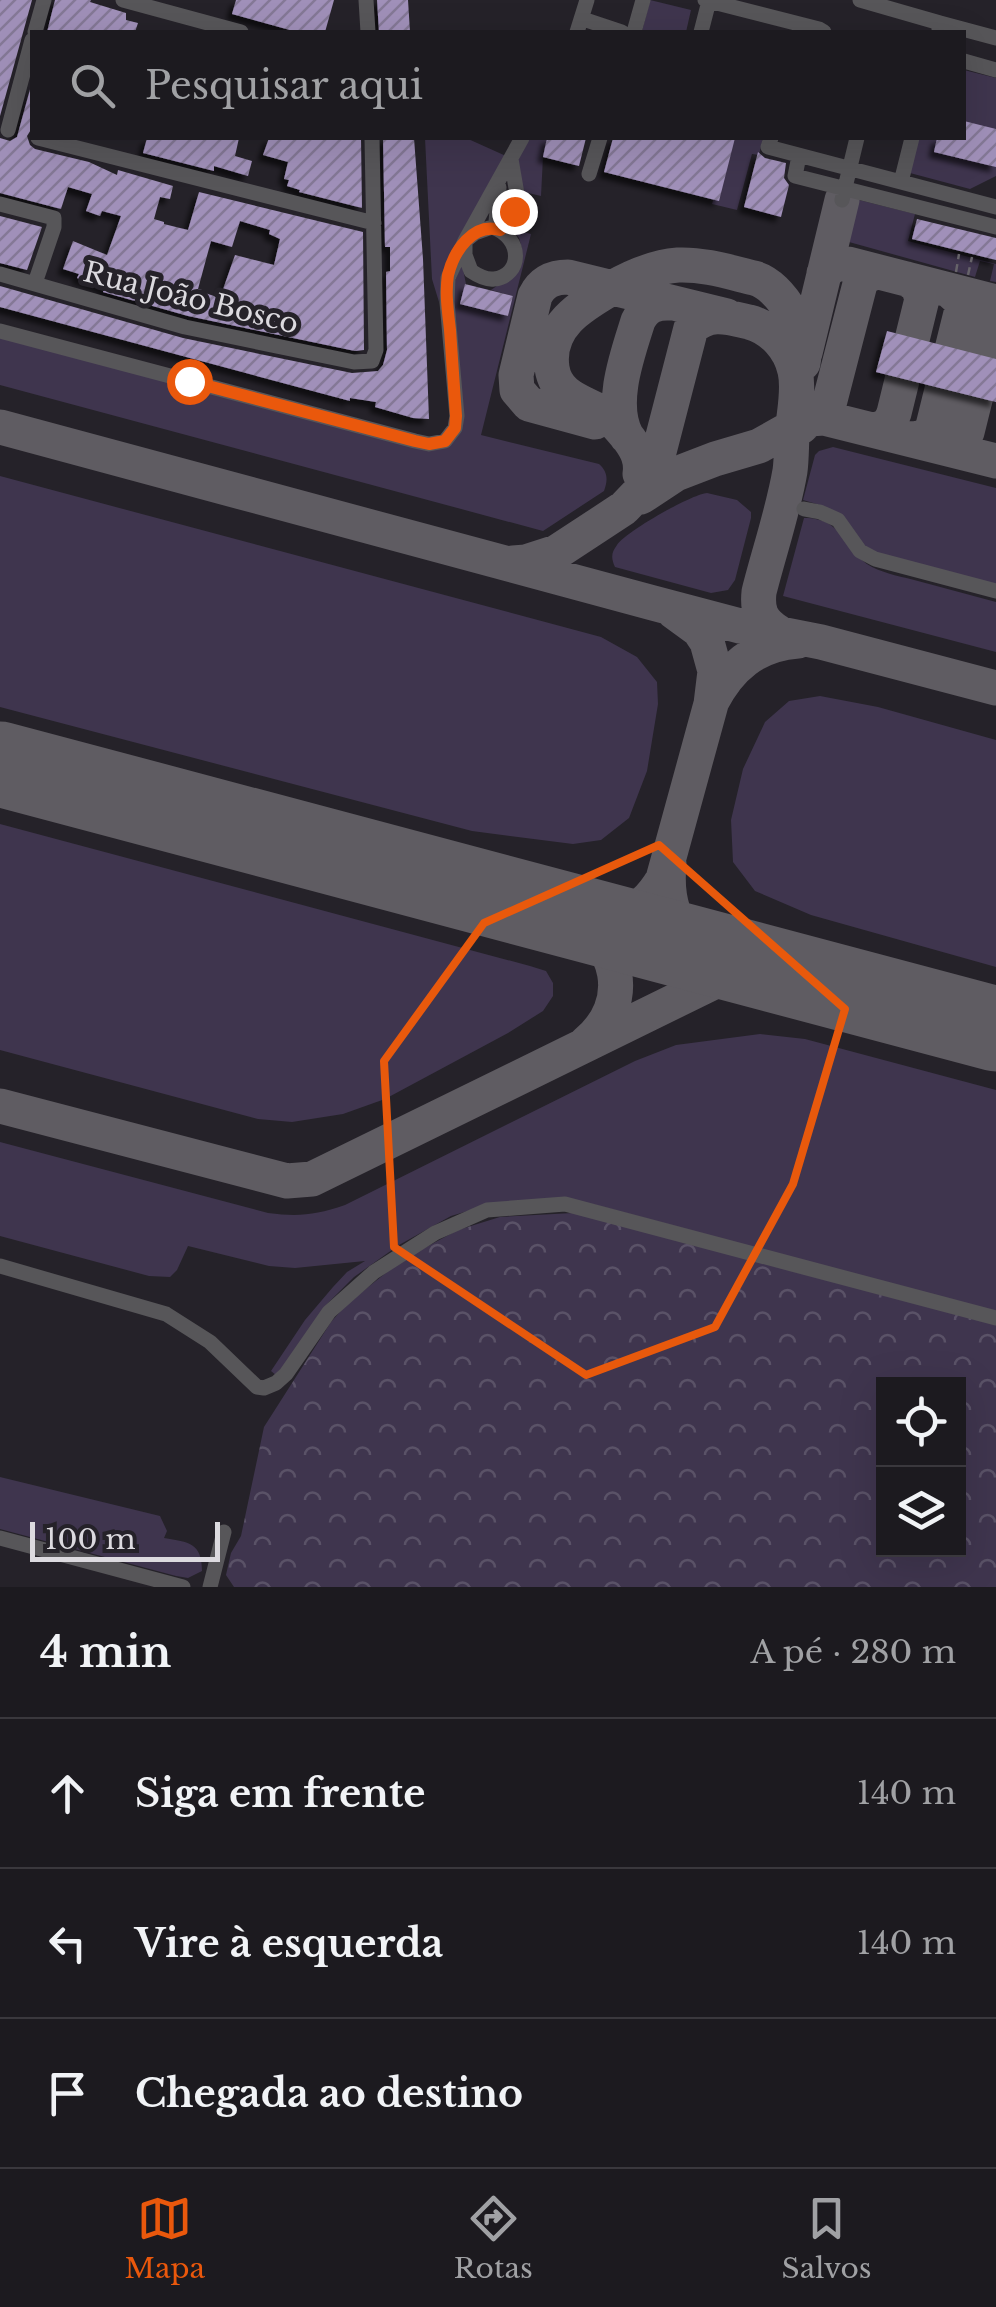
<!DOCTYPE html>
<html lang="pt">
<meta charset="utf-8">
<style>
body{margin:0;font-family:"Libre Baskerville",serif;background:#252328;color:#f1f3f6}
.controls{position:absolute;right:30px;bottom:30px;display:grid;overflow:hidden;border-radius:0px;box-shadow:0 10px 40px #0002}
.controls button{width:90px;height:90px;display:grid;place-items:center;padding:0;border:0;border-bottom:2px solid #3a383d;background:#1c1a1f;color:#f1f3f6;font:50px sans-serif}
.scale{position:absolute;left:30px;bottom:25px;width:190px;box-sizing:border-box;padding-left:10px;border:5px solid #dcdadf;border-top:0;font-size:28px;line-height:35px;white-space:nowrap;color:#dcdadf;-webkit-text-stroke:8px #252229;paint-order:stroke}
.stop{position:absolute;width:30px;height:30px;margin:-22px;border:8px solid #ea580c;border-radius:50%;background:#fff}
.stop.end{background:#ea580c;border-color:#fff;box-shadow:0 2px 10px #0008}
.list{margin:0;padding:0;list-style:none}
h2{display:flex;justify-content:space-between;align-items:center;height:130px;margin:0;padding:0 40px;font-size:42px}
h2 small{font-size:32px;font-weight:400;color:#a0a1a4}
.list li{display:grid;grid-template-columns:65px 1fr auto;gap:30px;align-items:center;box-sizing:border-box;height:150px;padding:0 40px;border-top:2px solid #3a383d}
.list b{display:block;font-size:38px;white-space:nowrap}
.list em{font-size:32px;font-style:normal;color:#a0a1a4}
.icon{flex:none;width:55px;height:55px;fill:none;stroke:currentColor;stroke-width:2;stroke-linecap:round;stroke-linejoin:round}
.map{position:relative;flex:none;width:996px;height:1587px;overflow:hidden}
.search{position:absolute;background:#1c1a1f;box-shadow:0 10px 40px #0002;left:30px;right:30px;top:30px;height:110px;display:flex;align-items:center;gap:25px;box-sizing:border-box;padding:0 35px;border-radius:0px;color:#a0a1a4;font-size:38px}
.sheet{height:580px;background:#1c1a1f}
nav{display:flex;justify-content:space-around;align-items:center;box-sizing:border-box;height:140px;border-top:2px solid #3a383d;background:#1c1a1f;font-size:28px;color:#a0a1a4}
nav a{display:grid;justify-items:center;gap:5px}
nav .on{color:#ea580c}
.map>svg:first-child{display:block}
</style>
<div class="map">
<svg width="996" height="1587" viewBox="0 0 996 1587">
<defs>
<pattern id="forest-crowns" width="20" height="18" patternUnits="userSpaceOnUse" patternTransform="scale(2.5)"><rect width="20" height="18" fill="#3f354e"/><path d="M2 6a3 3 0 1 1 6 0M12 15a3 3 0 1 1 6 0" fill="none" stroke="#5a5267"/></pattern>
<pattern id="building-hatch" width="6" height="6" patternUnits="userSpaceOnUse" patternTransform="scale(2.5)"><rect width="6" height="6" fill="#a090b9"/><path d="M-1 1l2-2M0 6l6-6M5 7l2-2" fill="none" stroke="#847896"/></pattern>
<filter id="shadow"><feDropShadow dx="-5.5" dy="5.5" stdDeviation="2.5" flood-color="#0009"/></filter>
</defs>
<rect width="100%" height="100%" fill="#252229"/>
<path fill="#3f354e" d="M650 0 691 10 686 32 642 31Z
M964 70 996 78V176L970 189 910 173 918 138H964Z
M425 138H466L506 156 447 262 439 302 432 279Z
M529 138H547L543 157 541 196 524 192 516 161Z
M730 138H763L759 155 752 154 737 210 712 204Z
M855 199 915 214 908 241 996 264V282L990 281 994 264 980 261 975 277 849 242 847 235Z
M511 229 531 234 481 435 599 464C608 472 608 480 604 491L543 531 0 385V336L425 449 454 440 451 290 462 264 466 284 461 304 508 316 513 296 491 290 504 281 522 249 519 238Z
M833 447 996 488V587L872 553 820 505 803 500 815 455 819 451Z
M0 476 601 637 637 657 657 682 658 704 647 771 629 818 601 840 573 844 472 831 0 707Z
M707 493 737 500 751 512V518L735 580 728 590 711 593 615 567C611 558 611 553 617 545 625 532 692 494 707 493Z
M804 518C845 518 842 550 872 567 886 574 903 577 918 581 944 588 970 595 996 602V652L783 596Z
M820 696 878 707 996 740V967L811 915 755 891 733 862 731 820 743 769 765 722 789 701Z
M0 824 530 966 546 971 553 983V996L543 1011 508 1033 385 1099 343 1114 292 1122 258 1119 0 1050Z
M760 1034 805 1039 996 1090V1312L592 1204H491L451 1216 399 1245 354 1277 327 1304 277 1376 271 1371 305 1320 333 1287 347 1272 365 1261 295 1268 269 1266 188 1246 177 1270 170 1277 149 1276 0 1236V1142L268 1213C299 1217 315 1215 345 1205L635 1061 676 1045Z
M0 1477 160 1516 167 1531 164 1538C189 1542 202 1543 202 1571L188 1578 176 1576 0 1529Z"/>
<path fill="url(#forest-crowns)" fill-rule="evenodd" d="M573 1213 996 1325V1587H234L226 1575 231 1553 241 1536 264 1427 331 1322 347 1304 402 1260 458 1230 500 1217ZM884 1384H958V1550H884Z"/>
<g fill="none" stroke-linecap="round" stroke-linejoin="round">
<path stroke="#5f5c62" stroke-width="35" d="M824 273 835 264H848L996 302
M805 353 842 200
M595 422 529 404 517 390 516 375 535 296C542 282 553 277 568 277L727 316
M0 427 653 603 740 626 821 642 996 688
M801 427 809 419 824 418 996 461
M868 429C881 431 890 426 894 413L922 299 918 286 907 279
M627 437C609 404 627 356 638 321 645 307 655 302 671 303
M905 438C918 440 928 438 933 426L962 309 960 300 949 290
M942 447C955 449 962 444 967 432L995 319 992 305 984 299
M640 474C642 460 637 450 629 439 620 428 613 419 601 412 580 401 556 395 552 368 546 326 581 306 612 288 633 276 654 267 678 265 704 264 729 272 754 278 782 285 809 335 803 363
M641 497 676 474 715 459 759 446 825 409 829 404 860 284 866 275 879 272
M513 563 526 562 557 552 624 508 644 487 654 471 691 328C710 311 727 317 749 322 772 328 790 348 795 371 799 388 795 407 793 425 791 440 792 456 790 471 783 512 769 552 759 592 757 611 761 621 778 632
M711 703C729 667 756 644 798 641
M669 864C666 895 672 931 702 947 720 957 743 960 762 966
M559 913C605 922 637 924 663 879L711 704 715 671 707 642 699 630 673 611
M566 916C621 940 634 1004 586 1043
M0 1106 287 1181 312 1179 728 975 755 969 773 970"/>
<path stroke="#5f5c62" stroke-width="85" d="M0 764 996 1029"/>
</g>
<path fill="url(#building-hatch)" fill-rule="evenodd" filter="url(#shadow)" d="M0 0H32L0 116Z
M55 0H91L90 2 126 13V20L138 23 135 32H47Z
M236 0H334L325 32H297L232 14Z
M377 0H408L410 32H379Z
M32 82V128L27 136 30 145 35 149 89 162 117 175 118 170 173 186 170 199 160 197 154 219 164 222V224L188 230 199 192 363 232 364 350 355 351 188 316 103 292 104 288 77 278 79 274 63 269 73 241 107 255 121 216 102 211 100 216 86 211 92 194 68 187 61 209 0 193V138L10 141 17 137ZM240 221 270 230 269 234 280 239 274 265 235 255 220 298 202 292V290L198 289 211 241 232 247Z
M964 121 996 129V167L934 152 937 138H964Z
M147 138H239L235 156 252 161 248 176 214 166V171L143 153Z
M269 138H361L362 208 299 192 300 190 287 186 289 180 284 179 288 162 263 155Z
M383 138H414L423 259 429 419 413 418 375 407 376 402 350 398V401L0 307V286L183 338 352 373 378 371 383 365 387 350 386 272 390 271V247H385Z
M547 138H586L579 166 543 157Z
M613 138H735L719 201 604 172Z
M758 152 765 158 786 163 784 178 789 185 781 217 744 207Z
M0 216 42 227 27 270 0 263Z
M917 219 996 238V260L912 239Z
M465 284 513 296 508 316 460 304Z
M887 331 996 359V402L876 372Z"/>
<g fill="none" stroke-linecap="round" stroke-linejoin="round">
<path stroke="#666369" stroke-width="2.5" stroke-dasharray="8 5" stroke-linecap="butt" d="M956 272 959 254
M968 275 972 257"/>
<path stroke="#575659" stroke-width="15" d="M123 0 241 32
M366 0 368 32
M705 0 819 29 824 32
M860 0 940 23
M583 19 622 32
M939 29 940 23 996 38
M35 32 44 0
M577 32 587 0
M634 32 643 0
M701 32 709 1
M964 61 996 70
M8 130 32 40
M38 138 374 223
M771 138 768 147 996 207
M799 156 795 176 996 227
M511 159 517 194 516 204
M589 174 600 138
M901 182 912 138
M499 187 496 222 501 230 510 223 514 211
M842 200 857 138
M0 204 54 218V227L35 283
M492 227C524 238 522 276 494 279 486 280 477 275 471 271L465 255V241L475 233Z
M0 274 185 327 354 362 372 361 376 350 372 138
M0 331 415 441 429 444 445 441 455 428 457 416 447 302 448 278 465 241 522 138
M804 509 820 512 838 520 860 551 875 559 996 591
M0 1266 166 1314 210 1342 257 1387 264 1388 276 1383 286 1374 329 1312 374 1272 435 1233 487 1210 565 1204 996 1318
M0 1538 183 1587
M210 1587 224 1532"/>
</g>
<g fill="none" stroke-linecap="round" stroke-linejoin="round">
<path stroke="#ea580c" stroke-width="12" d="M189 381 415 441 429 444 445 441 455 428 456 416C454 387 452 359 450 330 448 312 445 293 448 275 454 251 473 222 500 230L510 223 514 211"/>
</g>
<path fill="none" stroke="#e8590c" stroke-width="8" stroke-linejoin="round" d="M659 845 845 1009 793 1184 715 1327 586 1375 394 1247 384 1061 484 923Z"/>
<g text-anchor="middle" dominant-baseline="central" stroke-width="10" stroke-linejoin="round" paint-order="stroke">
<g font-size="28" fill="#dcdadf" stroke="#252229">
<text transform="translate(191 298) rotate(14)">Rua João Bosco</text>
</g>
</g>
</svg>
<div class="controls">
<button><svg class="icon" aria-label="locate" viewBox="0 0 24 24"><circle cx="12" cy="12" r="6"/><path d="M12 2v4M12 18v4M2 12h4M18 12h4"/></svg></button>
<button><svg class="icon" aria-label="layers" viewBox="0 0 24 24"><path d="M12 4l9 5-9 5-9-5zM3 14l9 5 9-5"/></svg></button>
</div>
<div class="scale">100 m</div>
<div class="stop" style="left:189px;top:381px"></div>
<div class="stop end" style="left:514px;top:211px"></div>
<div class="search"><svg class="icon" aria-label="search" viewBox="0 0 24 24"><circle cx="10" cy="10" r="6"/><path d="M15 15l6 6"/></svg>Pesquisar aqui</div>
</div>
<section class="sheet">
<h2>4 min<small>A pé · 280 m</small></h2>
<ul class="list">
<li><svg class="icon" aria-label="ahead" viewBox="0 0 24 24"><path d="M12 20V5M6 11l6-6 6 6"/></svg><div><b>Siga em frente</b></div><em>140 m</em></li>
<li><svg class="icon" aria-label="left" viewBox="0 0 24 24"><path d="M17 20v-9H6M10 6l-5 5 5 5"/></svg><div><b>Vire à esquerda</b></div><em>140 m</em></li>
<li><svg class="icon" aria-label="arrive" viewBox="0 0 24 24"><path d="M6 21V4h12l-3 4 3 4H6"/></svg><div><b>Chegada ao destino</b></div></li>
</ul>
</section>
<nav>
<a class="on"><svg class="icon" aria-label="map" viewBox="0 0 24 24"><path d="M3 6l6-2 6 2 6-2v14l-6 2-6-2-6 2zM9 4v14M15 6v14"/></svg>Mapa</a>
<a><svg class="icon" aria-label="directions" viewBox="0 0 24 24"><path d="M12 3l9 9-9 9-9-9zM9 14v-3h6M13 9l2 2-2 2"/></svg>Rotas</a>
<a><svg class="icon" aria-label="saved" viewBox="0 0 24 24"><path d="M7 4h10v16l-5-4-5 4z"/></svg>Salvos</a>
</nav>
